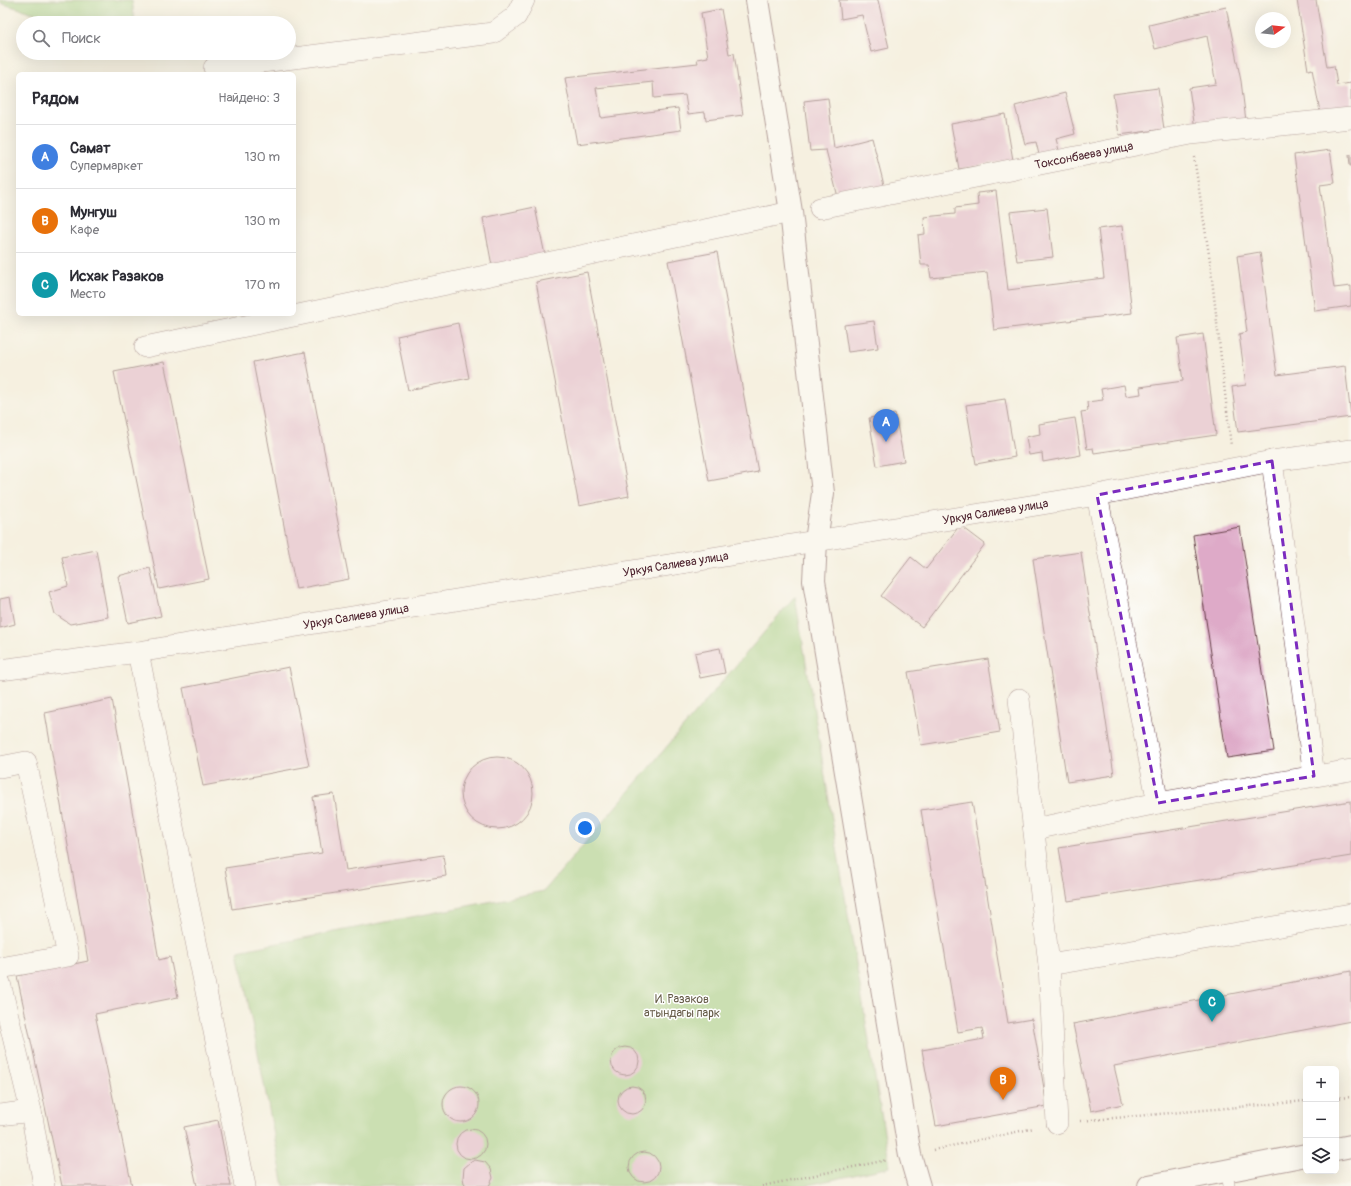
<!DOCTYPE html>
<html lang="ru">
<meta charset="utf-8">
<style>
body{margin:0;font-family:Pangolin,sans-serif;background:#f2f2f3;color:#2b2b33}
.controls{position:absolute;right:12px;bottom:12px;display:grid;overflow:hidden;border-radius:6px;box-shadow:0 4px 16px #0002}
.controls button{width:36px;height:36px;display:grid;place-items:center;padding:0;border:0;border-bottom:1px solid #e1e1e2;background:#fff;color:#2b2b33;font:20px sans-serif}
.compass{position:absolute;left:1255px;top:12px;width:36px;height:36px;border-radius:50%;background:#fff;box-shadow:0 4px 16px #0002;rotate:76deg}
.you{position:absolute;left:585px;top:828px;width:14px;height:14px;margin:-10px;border:3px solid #fff;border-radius:50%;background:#1a73e8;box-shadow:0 0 0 6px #1a73e833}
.badge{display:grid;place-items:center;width:26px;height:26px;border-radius:50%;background:#b45309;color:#fff;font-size:13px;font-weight:700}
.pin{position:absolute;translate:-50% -33px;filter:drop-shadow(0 1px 2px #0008)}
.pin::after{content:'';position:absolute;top:21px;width:14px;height:12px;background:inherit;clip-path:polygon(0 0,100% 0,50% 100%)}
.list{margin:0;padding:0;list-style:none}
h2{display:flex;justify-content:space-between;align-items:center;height:52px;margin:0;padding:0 16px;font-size:17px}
h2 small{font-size:13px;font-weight:400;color:#7c7c81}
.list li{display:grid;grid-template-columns:26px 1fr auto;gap:12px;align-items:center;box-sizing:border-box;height:64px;padding:0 16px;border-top:1px solid #e1e1e2}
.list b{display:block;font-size:15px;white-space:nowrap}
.list p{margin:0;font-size:13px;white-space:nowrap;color:#7c7c81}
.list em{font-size:13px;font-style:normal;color:#7c7c81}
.icon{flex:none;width:22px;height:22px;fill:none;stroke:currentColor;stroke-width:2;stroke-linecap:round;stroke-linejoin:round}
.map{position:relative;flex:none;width:1351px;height:1186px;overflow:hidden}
.search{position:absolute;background:#fff;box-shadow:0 4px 16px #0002;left:16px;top:16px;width:280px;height:44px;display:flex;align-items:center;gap:10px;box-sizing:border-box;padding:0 14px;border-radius:22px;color:#7c7c81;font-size:15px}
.panel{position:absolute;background:#fff;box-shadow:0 4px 16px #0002;left:16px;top:72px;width:280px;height:244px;border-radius:6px}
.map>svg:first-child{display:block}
</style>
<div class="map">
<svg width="1351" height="1186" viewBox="0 0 1351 1186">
<rect width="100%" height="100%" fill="#fff"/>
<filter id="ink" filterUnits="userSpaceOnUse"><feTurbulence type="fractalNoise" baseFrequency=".025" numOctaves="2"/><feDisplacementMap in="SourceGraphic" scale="8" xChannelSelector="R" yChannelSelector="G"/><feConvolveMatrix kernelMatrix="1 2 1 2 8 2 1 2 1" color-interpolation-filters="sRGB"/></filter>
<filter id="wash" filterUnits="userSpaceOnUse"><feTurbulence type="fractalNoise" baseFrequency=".012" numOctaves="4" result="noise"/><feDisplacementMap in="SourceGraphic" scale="16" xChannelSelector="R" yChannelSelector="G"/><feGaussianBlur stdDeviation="0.9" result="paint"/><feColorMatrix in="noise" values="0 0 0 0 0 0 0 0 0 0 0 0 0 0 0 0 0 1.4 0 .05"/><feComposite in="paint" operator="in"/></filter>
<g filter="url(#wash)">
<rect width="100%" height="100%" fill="#f5f0e0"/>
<path fill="#98ca7a" stroke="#717452" d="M0 0H132L135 23H68L0 3Z
M795 596 890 1167 804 1186H284L238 951 544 891Z"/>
<g id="blocks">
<path fill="#deaac8" d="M839 0H878L889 48 871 52 862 15 841 19Z
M1297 0H1316L1327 67 1334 66 1337 85 1351 83V113L1321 117 1312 69 1308 70Z
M1226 7 1241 81 1246 121 1195 129 1189 88 1216 84 1207 36 1155 49 1149 25Z
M721 9 729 54 734 53 743 115 706 120 705 112 688 114 685 95 654 98 653 82 596 88 601 118 678 108 681 130 577 144 565 78 698 63 697 59 708 57 701 13Z
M1158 88 1164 129 1119 135 1113 94Z
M1065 93 1075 134 1056 139 1060 154 1040 159 1036 142 1025 144 1015 106Z
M828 98 834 148 872 138 885 189 839 201 826 150 810 151 804 101Z
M1005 114 1013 160 959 169 951 124Z
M1330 150 1335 183 1320 185 1334 288 1351 286V306L1315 311 1294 155Z
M1349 155H1351V166H1350Z
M996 191 1008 290 1104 278 1098 229 1122 226 1132 313 994 330 987 272 931 278 929 265H921L918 235 925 234 924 217 955 214V208L978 205 977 193Z
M535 207 546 260 493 271 483 218Z
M1047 208 1053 257 1017 261 1010 212Z
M717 252 758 472 709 481 668 261Z
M1260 252 1277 375 1345 366 1351 417 1238 432 1232 387 1246 385 1239 334 1247 332 1237 256Z
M587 272 629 496 579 506 536 282Z
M874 321 878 348 848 352 844 325Z
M458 323 469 378 408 390 397 336Z
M1203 334 1216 435 1094 453 1093 448 1087 449 1081 412 1088 411 1087 402 1103 400 1101 389 1124 385 1126 396 1141 394 1140 387 1183 381 1177 338Z
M305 352 349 579 296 589 253 362Z
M164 362 209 579 159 589 114 372Z
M1005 399 1015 457 976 464 966 405Z
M895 414 904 461 877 466 869 418Z
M1075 418 1081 455 1043 462 1042 453 1029 455 1026 437 1040 434 1039 424Z
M960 525 985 544 922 627 881 596 911 557 926 569Z
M1240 527 1274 751 1227 758 1193 535Z
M96 550 108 617 70 624 55 614 49 592 68 586 62 557Z
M1081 552 1114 775 1067 782 1033 559Z
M150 568 161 616 128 623 118 576Z
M10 597 15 624 0 628V599Z
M720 648 725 673 700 678 695 653Z
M988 659 1000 732 921 745 908 672Z
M289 667 309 766 203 786 183 688Z
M112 699 159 960 170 957 178 997 95 1014 132 1186H62L17 976 88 961 45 713Z
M461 793a36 36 0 1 1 72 0a36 36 0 1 1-72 0Z
M334 794 346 870 443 855 446 876 232 909 225 868 322 853 313 797Z
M1351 801V856L1068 901 1059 848Z
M972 802 1008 1023 1032 1019 1047 1106 936 1126 922 1050 984 1039 982 1028 958 1032 921 810Z
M1351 971V1021L1114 1066 1123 1104 1091 1111 1073 1024Z
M611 1061a14 14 0 1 1 28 0a14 14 0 1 1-28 0Z
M443 1104a18 18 0 1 1 36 0a18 18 0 1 1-36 0Z
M618 1100a14 14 0 1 1 28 0a14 14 0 1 1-28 0Z
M218 1120 231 1186H197L184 1127Z
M456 1144a15 15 0 1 1 30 0a15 15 0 1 1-30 0Z
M629 1167a15 15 0 1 1 30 0a15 15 0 1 1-30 0Z
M475 1160 485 1162 491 1169 493 1178 489 1186H467L464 1183 463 1178 464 1168 471 1162Z"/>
</g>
</g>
<g filter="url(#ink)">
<use href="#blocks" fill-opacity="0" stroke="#643e46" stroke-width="1"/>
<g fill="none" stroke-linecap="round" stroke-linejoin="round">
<defs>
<path id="lane" d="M1227 1171 1229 1186"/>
<g id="street">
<path d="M214 68 493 33 516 16 524 0"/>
<path id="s1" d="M820 208 1191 134 1351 118"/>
<path d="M145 347 791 212"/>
<path d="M1272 461 1314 776"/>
<path d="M1097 495 1158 803"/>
<path d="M138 652 245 1186"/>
<path id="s2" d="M0 670 138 652 1097 495 1272 461 1351 450"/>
<path d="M1019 699 1049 965 1057 1123"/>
<path d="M0 767 26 762 68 956 0 968"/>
<path d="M1034 829 1158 803 1351 770"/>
<path d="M1049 965 1351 914"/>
<path d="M0 983 31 1111 44 1186"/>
<path d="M0 1115 31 1111"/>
</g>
<path id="secondary" d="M757 0 791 212 823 493 816 541 814 581 910 1155 919 1186"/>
<path id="primary" d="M1336 1149 1351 1146
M1149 1186 1306 1155"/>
</defs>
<use href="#lane" stroke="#643e46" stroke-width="12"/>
<use href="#street" stroke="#643e46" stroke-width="22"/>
<use href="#secondary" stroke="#643e46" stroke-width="24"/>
<use href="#primary" stroke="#643e46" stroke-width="24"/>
<path stroke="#643e46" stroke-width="2.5" stroke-dasharray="1 3" stroke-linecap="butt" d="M1194 157 1210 261 1231 446
M1336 1098 1351 1097
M1080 1121 1306 1101
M933 1150 1034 1128
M762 1186 887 1160"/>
<use href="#lane" stroke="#fff" stroke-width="11"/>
<use href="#street" stroke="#fff" stroke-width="21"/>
<use href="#secondary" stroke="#fff" stroke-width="22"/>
<use href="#primary" stroke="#fff" stroke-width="22"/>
</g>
</g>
<path d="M0 0H1351V1186H0ZM1272 461 1314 776 1158 803 1097 495Z" fill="#f5f0e0" fill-opacity=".55" fill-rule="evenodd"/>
<path fill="none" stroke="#7b2cbf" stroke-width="3" stroke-dasharray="8 5" stroke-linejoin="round" d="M1272 461 1314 776 1158 803 1097 495Z"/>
<g text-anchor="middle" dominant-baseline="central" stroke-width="3" stroke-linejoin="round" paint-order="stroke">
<g font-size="12" fill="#4a1f2b" stroke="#fff">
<text stroke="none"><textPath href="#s1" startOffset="269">Токсонбаева улица</textPath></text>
<text stroke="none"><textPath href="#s2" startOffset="1008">Уркуя Салиева улица</textPath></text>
<text stroke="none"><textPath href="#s2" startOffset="684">Уркуя Салиева улица</textPath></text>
<text stroke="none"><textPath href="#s2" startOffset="360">Уркуя Салиева улица</textPath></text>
</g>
<g font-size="12" fill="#655b47" stroke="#fff">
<text x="682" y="999">И. Разаков<tspan x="682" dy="14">атындагы парк</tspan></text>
</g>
</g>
</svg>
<div class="controls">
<button>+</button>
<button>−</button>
<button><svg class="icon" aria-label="layers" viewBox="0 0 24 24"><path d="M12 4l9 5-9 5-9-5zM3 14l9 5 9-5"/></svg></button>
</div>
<svg class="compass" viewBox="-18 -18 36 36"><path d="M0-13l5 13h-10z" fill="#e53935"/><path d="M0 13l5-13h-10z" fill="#7c7c81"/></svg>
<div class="you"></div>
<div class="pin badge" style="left:886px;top:442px;background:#3f7fe0">A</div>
<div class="pin badge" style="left:1003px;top:1100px;background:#e8710a">B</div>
<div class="pin badge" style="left:1212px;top:1022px;background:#0f9aa8">C</div>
<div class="search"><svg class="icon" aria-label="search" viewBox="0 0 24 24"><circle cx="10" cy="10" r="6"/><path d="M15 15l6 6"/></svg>Поиск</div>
<section class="panel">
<h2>Рядом<small>Найдено: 3</small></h2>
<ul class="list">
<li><span class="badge" style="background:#3f7fe0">A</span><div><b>Самат</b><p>Супермаркет</p></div><em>130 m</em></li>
<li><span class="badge" style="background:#e8710a">B</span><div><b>Мунгуш</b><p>Кафе</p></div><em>130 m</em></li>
<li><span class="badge" style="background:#0f9aa8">C</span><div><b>Исхак Разаков</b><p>Место</p></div><em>170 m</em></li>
</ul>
</section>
</div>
